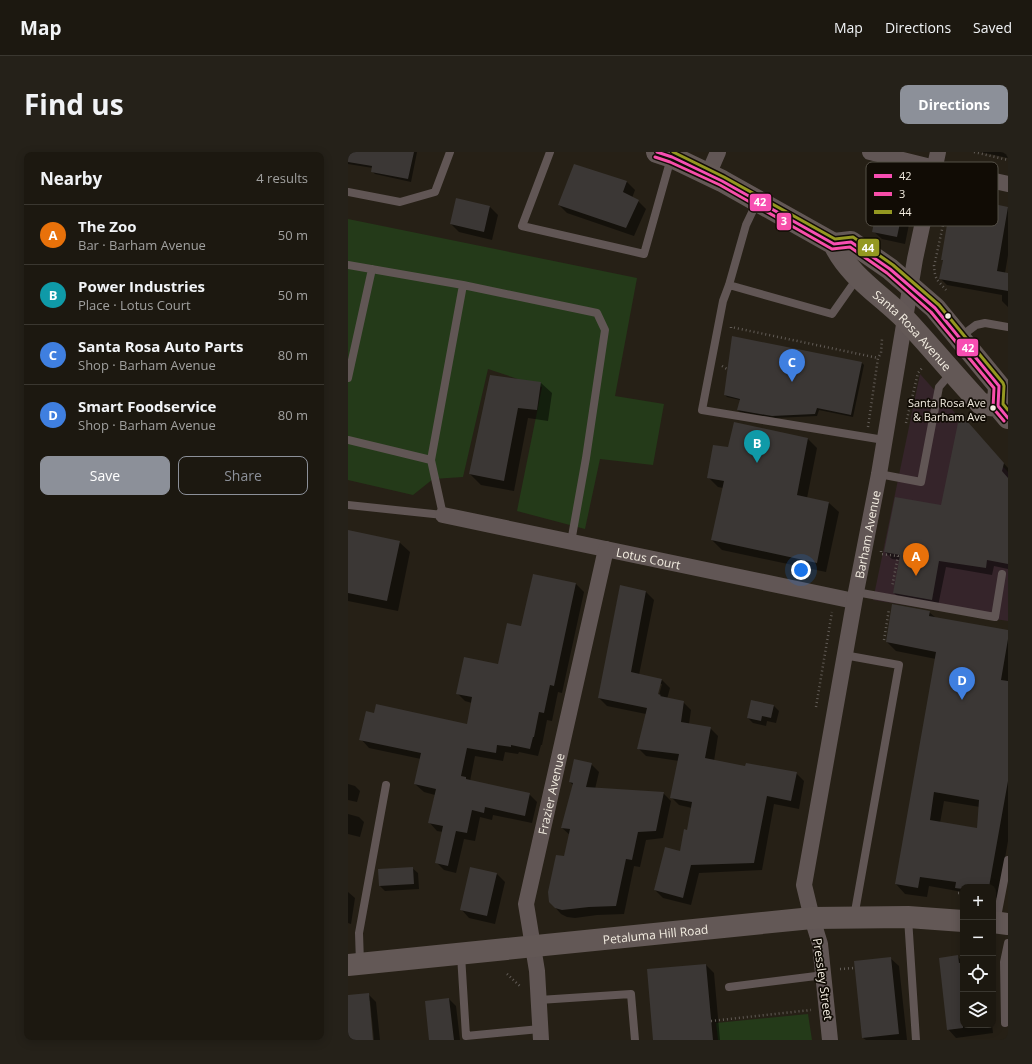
<!DOCTYPE html>
<meta charset="utf-8">
<style>
body{margin:0;font-family:"Open Sans",sans-serif;background:#252119;color:#f1f3f6}
.controls{position:absolute;right:12px;bottom:12px;display:grid;overflow:hidden;border-radius:8px;box-shadow:0 2px 10px #0003}
.controls button{width:36px;height:36px;display:grid;place-items:center;padding:0;border:0;border-bottom:1px solid #3a3730;background:#1c1810;color:#f1f3f6;font:20px sans-serif}
.you{position:absolute;left:453px;top:418px;width:14px;height:14px;margin:-10px;border:3px solid #fff;border-radius:50%;background:#1a73e8;box-shadow:0 0 0 6px #1a73e833}
.badge{display:grid;place-items:center;width:26px;height:26px;border-radius:50%;background:#8c9099;color:#fff;font-size:13px;font-weight:700}
.pin{position:absolute;translate:-50% -33px;filter:drop-shadow(0 1px 2px #0008)}
.pin::after{content:'';position:absolute;top:21px;width:14px;height:12px;background:inherit;clip-path:polygon(0 0,100% 0,50% 100%)}
.list{margin:0;padding:0;list-style:none}
h2{display:flex;justify-content:space-between;align-items:center;height:52px;margin:0;padding:0 16px;font-size:17px}
h2 small{font-size:13px;font-weight:400;color:#a0a09f}
.list li{display:grid;grid-template-columns:26px 1fr auto;gap:12px;align-items:center;box-sizing:border-box;height:60px;padding:0 16px;border-top:1px solid #3a3730}
.list b{display:block;font-size:15px;white-space:nowrap}
.list p{margin:0;font-size:13px;white-space:nowrap;color:#a0a09f}
.list em{font-size:13px;font-style:normal;color:#a0a09f}
.actions{display:flex;gap:8px;padding:12px 16px}
.actions a{flex:1;padding:9px 0;border:1px solid #8c9099;border-radius:8px;text-align:center;font-size:14px;color:#8c9099}
.actions .main{background:#8c9099;color:#fff}
.icon{flex:none;width:22px;height:22px;fill:none;stroke:currentColor;stroke-width:2;stroke-linecap:round;stroke-linejoin:round}
.map{position:relative;flex:none;width:660px;height:888px;overflow:hidden;border-radius:8px}
header{display:flex;align-items:center;gap:24px;box-sizing:border-box;height:56px;padding:0 20px;background:#1c1810;border-bottom:1px solid #3a3730}
header strong{font-size:19px}
nav{display:flex;gap:22px;margin-inline-start:auto;font-size:14px}
.intro{display:flex;align-items:center;justify-content:space-between;box-sizing:border-box;height:96px;padding:0 24px}
h1{margin:0;font-size:28px}
.button{padding:10px 18px;border-radius:8px;background:#8c9099;color:#fff;font-size:14px;font-weight:700}
main{display:flex;gap:24px;padding:0 24px}
aside{flex:1;background:#1c1810;border-radius:8px;box-shadow:0 2px 10px #0003}
.map>svg:first-child{display:block}
</style>
<header>
<strong>Map</strong>
<nav><a>Map</a><a>Directions</a><a>Saved</a></nav>
</header>
<div class="intro"><h1>Find us</h1><a class="button">Directions</a></div>
<main>
<aside>
<h2>Nearby<small>4 results</small></h2>
<ul class="list">
<li><span class="badge" style="background:#e8710a">A</span><div><b>The Zoo</b><p>Bar · Barham Avenue</p></div><em>50 m</em></li>
<li><span class="badge" style="background:#0f9aa8">B</span><div><b>Power Industries</b><p>Place · Lotus Court</p></div><em>50 m</em></li>
<li><span class="badge" style="background:#3f7fe0">C</span><div><b>Santa Rosa Auto Parts</b><p>Shop · Barham Avenue</p></div><em>80 m</em></li>
<li><span class="badge" style="background:#3f7fe0">D</span><div><b>Smart Foodservice</b><p>Shop · Barham Avenue</p></div><em>80 m</em></li>
</ul>
<div class="actions"><a class="main">Save</a><a>Share</a></div>
</aside>
<div class="map">
<svg width="660" height="888" viewBox="0 0 660 888">
<rect width="100%" height="100%" fill="#262016"/>
<path fill="#35242a" d="M572 222 660 320V469L525 448Z"/>
<path fill="#243a19" d="M0 67 289 126 267 244 316 252 305 313 252 307 237 377 169 359 194 235 140 217 115 325 85 327 65 343 0 328Z
M460 862 464 888H370L368 871Z"/>
<path fill="#0007" fill-rule="evenodd" d="M0 0H69L63 30 27 22 24 19 25 16 0 12Z
M632 0H660V6Z
M279 30 287 38 284 46 290 49 298 57 286 84 219 61 211 53Z
M560 30 568 38 557 92 534 87 525 79Z
M109 48 142 55 150 63 144 88 111 80 103 72Z
M647 53 660 56V103L657 121 660 122V155L654 149V143L599 133 592 126 595 109 594 107 646 57Z
M514 211 516 213 505 265 471 258 469 264 427 266 392 260 390 258 392 248 379 245 377 243Z
M143 224 193 231 204 241 200 269 180 266 166 339 133 333 122 322Z
M618 270 660 316V417L646 414 644 423 598 415 590 454 554 448 546 441 552 408 544 407 537 400 594 355Z
M460 287 469 296 459 346 481 351 491 360 478 420 374 398 364 388 375 336 370 335 360 325 380 296Z
M0 380 51 390 62 400 50 459 0 449Z
M185 423 228 432 236 440 214 541 210 540 204 569 199 568 194 593H193L190 604 171 600 170 602 157 600 155 609 127 604 122 629 181 642 189 650 184 671 145 663 144 668 132 665 127 689 116 687 108 721 96 718 88 710 95 680 89 679 81 670 87 643 76 640 67 632 73 607 21 596 13 587 27 562 120 573 124 551 117 549 109 541 151 513 174 475Z
M272 435 298 440 306 448 291 523 314 528 322 536 319 547 335 550 343 558 341 572 362 576 370 584 366 609 398 615 448 621 456 629 451 657 426 652 414 718 351 721 343 753 315 746 307 738 332 700 340 679 344 656 331 653 323 645 331 609 298 604 290 596 298 562 259 554 251 546ZM312 532H314L310 547H308Z
M581 460 588 466 660 479V689L650 746 645 745V735H615V740L581 734 579 745 557 742 548 732 588 507 548 499 539 490ZM596 649 632 655 630 677 592 671Z
M426 554 431 559 428 571 419 569 418 574 405 571 400 566Z
M243 612 251 620 247 637 315 641 323 649 315 686 298 688 292 715 286 714 276 762 249 763 227 766 219 765 213 762 205 753 222 683 214 676 225 633 222 630Z
M0 632 7 634 12 639 9 650 0 648Z
M0 662 11 665 16 670 12 685 0 682Z
M64 716 70 721 71 737 37 739 32 734Z
M149 722 157 730 147 772 121 766 113 757Z
M0 740 7 746 3 772 0 771Z
M609 804 615 810V873H644L645 881 608 886 600 877Z
M542 806 551 814 559 888H518L515 886Z
M358 813 366 821 372 888H306L300 818Z
M20 842 28 850 32 888H26L22 849H20L24 888H0V844Z
M101 847 108 854 112 888H82Z"/>
<path fill="#3b3735" fill-rule="evenodd" d="M0 0H66L60 27 23 20 24 14 0 10Z
M226 12 279 29 275 40 291 48 278 76 210 53Z
M536 24 561 29 549 85 524 80Z
M108 46 142 54 136 80 102 72Z
M603 49 645 56 646 52 660 55 649 119 660 121V139L591 127 595 108H593Z
M384 184 514 210 503 263 469 256 467 262 424 264 389 258 392 247 376 243Z
M142 223 193 230 189 258 170 256 156 329 121 322Z
M612 261 656 311 654 319 660 326V412L639 408 638 416 591 409 584 448 545 441 552 403 536 400 547 345 593 353Z
M386 270 460 286 449 343 481 350 469 411 363 388 376 329 359 326 365 293 380 295Z
M0 378 52 389 39 449 0 441Z
M185 422 228 431 206 534 202 533 196 561 191 560 186 585H185L182 597 163 593V595L149 593 148 601 119 596 113 624 118 625V627L182 641 177 664 137 655 136 661 124 658 119 681 108 679 100 714 87 711 95 674 80 671 88 637 66 632 73 601 11 588 18 559 26 561 28 552 119 572 124 545 108 542 116 505 150 512 159 471 173 474Z
M272 433 298 439 283 520 314 527 310 542 313 543 312 544 336 549 333 570 363 575 357 606 397 614 398 611 449 620 443 649 419 644 406 711 343 713 335 746 306 738 317 695 332 699 336 677 339 678 344 650 322 646 331 602 289 597 299 556 250 546Z
M544 452 582 459 581 464 660 478V487L653 528 660 529V629L641 735 620 733 619 735H615V737L607 736 608 730 572 725 570 736 547 732 588 500 538 490ZM586 640 631 648 629 676 582 668Z
M403 548 426 553 423 566 414 564 413 569 399 566Z
M226 607 244 611 238 635 316 640 308 679 290 680 284 708 278 707 268 754 241 755 214 758 207 756 201 750 200 740 208 703 216 704 222 677 213 676 225 631 221 630Z
M65 715 66 732 31 734 30 717Z
M122 715 149 721 139 764 112 758Z
M610 803 611 811H615V876L599 878 591 806Z
M543 805 551 882 514 886 506 809Z
M358 812 365 888H305L299 817Z
M21 841 25 888H0V843Z
M101 846 106 888H81L77 849Z"/>
<g fill="none" stroke-linecap="round" stroke-linejoin="round">
<path stroke="#625c57" stroke-width="2.5" stroke-dasharray="1 3" stroke-linecap="butt" d="M626 0 660 8
M587 110 603 36
M586 113C587 129 589 127 598 138
M383 176V175L530 206
M374 214 379 217
M558 271 570 221 574 216
M520 275 530 206 533 201 534 187
M533 399V402L550 404 544 435
M536 488 541 457
M468 555 484 460
M610 741H615
M492 817 506 816
M159 822 173 835
M363 869 463 858"/>
<path stroke="#615655" stroke-width="8" d="M202 0 174 74 296 102 323 6
M0 40 52 50 87 40 102 0
M409 50 398 73 381 133 375 149 354 258 536 288
M0 113 115 133 249 161 257 178 238 306 223 390
M381 133 484 162 510 125
M612 185 628 173 637 171 660 175
M0 226 24 117
M0 288 83 308 115 133
M531 322 573 330 591 235 603 221
M0 353 95 363 83 308
M508 440 647 465 654 422
M496 503 551 513 506 765
M560 766 568 888
M648 770 660 708
M113 803 118 884 192 877
M12 811 11 781 38 633
M381 835 476 823
M191 848 283 842 287 888
M657 871 656 810 660 791"/>
<g stroke="#615655" stroke-width="16">
<path d="M522 0 587 16 660 32"/>
<path d="M360 23 370 0"/>
<path id="s1" d="M95 363 506 449"/>
<path id="s2" d="M193 888 189 819 178 752 258 397"/>
<path id="s3" d="M482 888 472 792 464 766 456 733 508 440 531 322 567 107 590 0"/>
</g>
<g stroke="#635856" stroke-width="22">
<path id="s4" d="M309 0 324 5 374 29 486 92C501 124 533 143 557 167 583 195 607 224 633 252L650 254 660 266"/>
<path d="M486 92 503 90 542 117 587 156 651 234 650 254"/>
<path d="M645 770 660 772"/>
<path id="s5" d="M0 813 464 766 560 765 615 769"/>
</g>
<defs>
<path id="bus-1" d="M309 0 324 5 374 29 486 92 503 90 542 117 587 156 651 234 650 254 660 266"/>
<path id="bus-2" d="M307 5 322 10 372 33 484 97 502 95 539 121 583 160 646 236 645 256 656 269"/>
<path id="bus-3" d="M325 0 376 25 487 87 505 85 545 113 591 153 655 231 656 234 655 252 660 258"/>
</defs>
<use href="#bus-1" stroke="#110c05" stroke-width="6"/>
<use href="#bus-2" stroke="#110c05" stroke-width="6"/>
<use href="#bus-3" stroke="#110c05" stroke-width="6"/>
<use href="#bus-1" stroke="#f74eb2" stroke-width="3"/>
<use href="#bus-2" stroke="#f74ea9" stroke-width="3"/>
<use href="#bus-3" stroke="#949821" stroke-width="3"/>
</g>
<g fill="#f3ede1" stroke="#110c05" stroke-width="1.5">
<circle cx="600" cy="164" r="3.5"/>
<circle cx="645" cy="256" r="3.5"/>
</g>
<g text-anchor="middle" dominant-baseline="central" stroke-width="3.5" stroke-linejoin="round" paint-order="stroke">
<g font-size="11" fill="#f3ede1" stroke="#110c05" text-anchor="end">
<text x="638" y="250">Santa Rosa Ave<tspan x="638" dy="14">&amp; Barham Ave</tspan></text>
</g>
<g font-size="12" fill="#f3ede1" stroke="#110c05">
<text stroke="none"><textPath href="#s4" startOffset="317">Santa Rosa Avenue</textPath></text>
<text stroke="none"><textPath href="#s3" startOffset="514">Barham Avenue</textPath></text>
<text stroke="none"><textPath href="#s1" startOffset="210">Lotus Court</textPath></text>
<text stroke="none"><textPath href="#s2" startOffset="250">Frazier Avenue</textPath></text>
<text stroke="none"><textPath href="#s5" startOffset="309">Petaluma Hill Road</textPath></text>
<text transform="translate(475 827) rotate(82)">Pressley Street</text>
</g>
</g>
<rect x="518" y="10" width="132" height="64" rx="6" fill="#110c05" stroke="#555047" stroke-width="1"/>
<rect x="526" y="22" width="18" height="4" fill="#f74eb2"/>
<rect x="526" y="40" width="18" height="4" fill="#f74ea9"/>
<rect x="526" y="58" width="18" height="4" fill="#949821"/>
<g font-size="11" fill="#f3ede1">
<text x="551" y="28">42</text>
<text x="551" y="46">3</text>
<text x="551" y="64">44</text>
</g>
<g stroke="#110c05" stroke-width="1.5">
<rect x="401" y="41" width="23" height="19" rx="4" fill="#f74eb2"/>
<rect x="428" y="60" width="16" height="19" rx="4" fill="#f74ea9"/>
<rect x="509" y="86" width="23" height="19" rx="4" fill="#949821"/>
<rect x="608" y="186" width="23" height="19" rx="4" fill="#f74eb2"/>
</g>
<g font-size="11" text-anchor="middle" font-weight="bold" fill="#fff">
<text x="412" y="54">42</text>
<text x="436" y="73">3</text>
<text x="520" y="100">44</text>
<text x="620" y="200">42</text>
</g>
</svg>
<div class="controls">
<button>+</button>
<button>−</button>
<button><svg class="icon" aria-label="locate" viewBox="0 0 24 24"><circle cx="12" cy="12" r="6"/><path d="M12 2v4M12 18v4M2 12h4M18 12h4"/></svg></button>
<button><svg class="icon" aria-label="layers" viewBox="0 0 24 24"><path d="M12 4l9 5-9 5-9-5zM3 14l9 5 9-5"/></svg></button>
</div>
<div class="you"></div>
<div class="pin badge" style="left:568px;top:424px;background:#e8710a">A</div>
<div class="pin badge" style="left:409px;top:311px;background:#0f9aa8">B</div>
<div class="pin badge" style="left:444px;top:230px;background:#3f7fe0">C</div>
<div class="pin badge" style="left:614px;top:548px;background:#3f7fe0">D</div>
</div>
</main>
